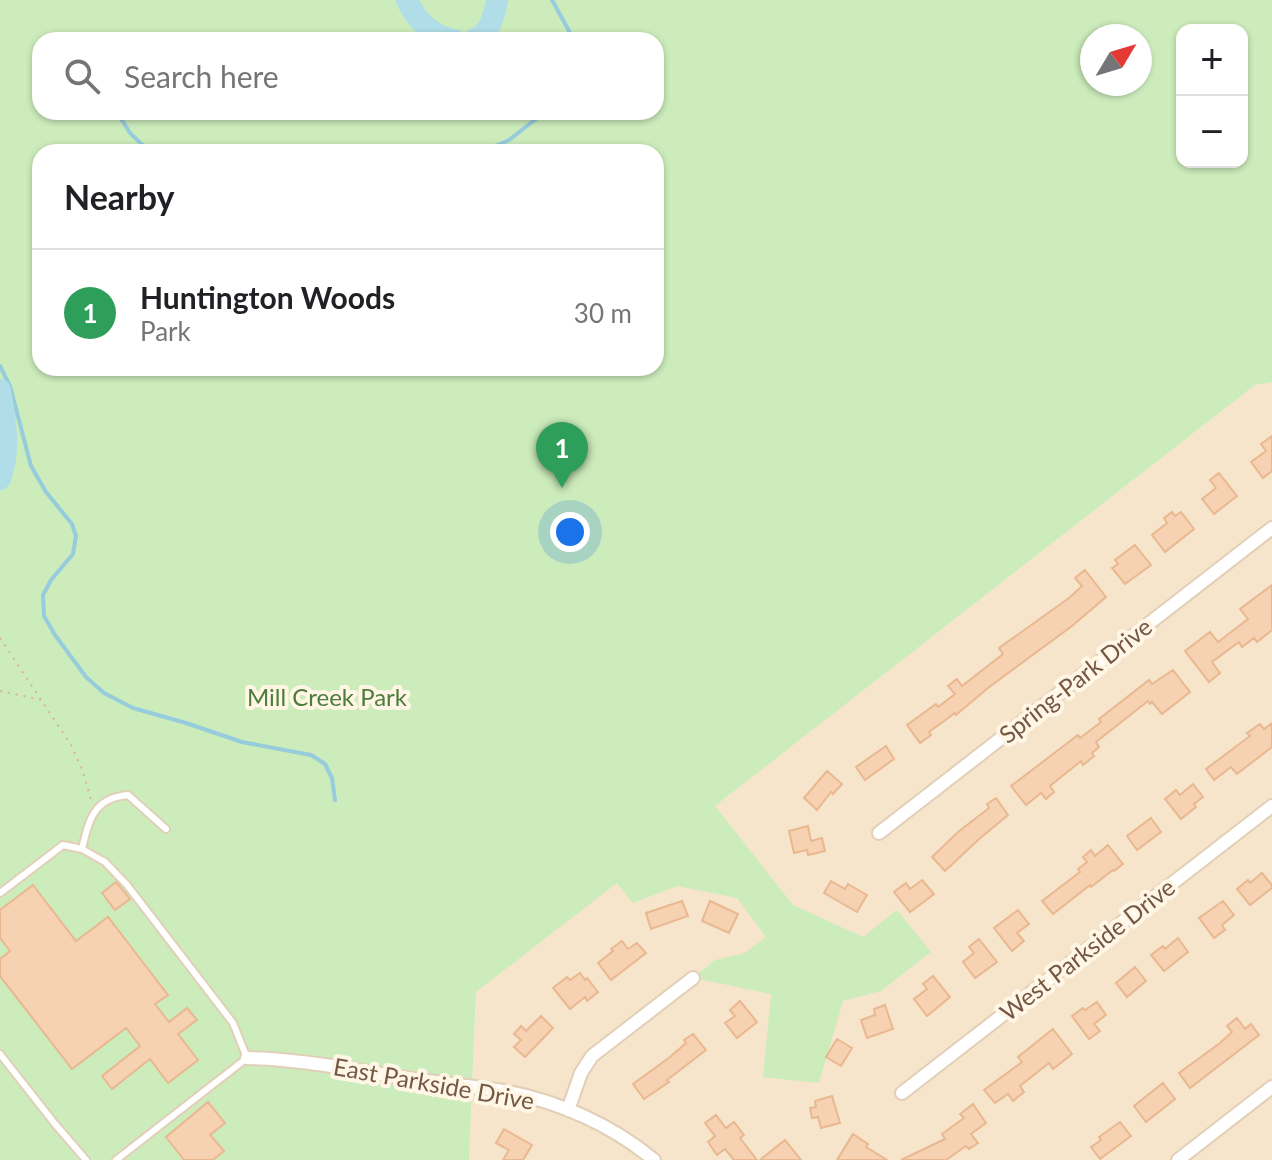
<!DOCTYPE html>
<meta charset="utf-8">
<style>
body{margin:0;font-family:Lato,sans-serif;background:#f6f6f6;color:#202124}
.controls{position:absolute;right:24px;top:24px;display:grid;overflow:hidden;border-radius:16px;box-shadow:0 2px 6px #0004}
.controls button{width:72px;height:72px;display:grid;place-items:center;padding:0;border:0;border-bottom:2px solid #e0e0e0;background:#fff;color:#202124;font:40px sans-serif}
.compass{position:absolute;left:1080px;top:24px;width:72px;height:72px;border-radius:50%;background:#fff;box-shadow:0 2px 6px #0004;rotate:52deg}
.you{position:absolute;left:570px;top:532px;width:28px;height:28px;margin:-20px;border:6px solid #fff;border-radius:50%;background:#1a73e8;box-shadow:0 0 0 12px #1a73e833}
.badge{display:grid;place-items:center;width:52px;height:52px;border-radius:50%;background:#7f432d;color:#fff;font-size:26px;font-weight:700}
.pin{position:absolute;translate:-50% -66px;filter:drop-shadow(0 2px 4px #0008)}
.pin::after{content:'';position:absolute;top:42px;width:28px;height:24px;background:inherit;clip-path:polygon(0 0,100% 0,50% 100%)}
.list{margin:0;padding:0;list-style:none}
h2{display:flex;justify-content:space-between;align-items:center;height:104px;margin:0;padding:0 32px;font-size:34px}
h2 small{font-size:26px;font-weight:400;color:#757577}
.list li{display:grid;grid-template-columns:52px 1fr auto;gap:24px;align-items:center;box-sizing:border-box;height:128px;padding:0 32px;border-top:2px solid #e0e0e0}
.list b{display:block;font-size:30px;white-space:nowrap}
.list p{margin:0;font-size:26px;white-space:nowrap;color:#757577}
.list em{font-size:26px;font-style:normal;color:#757577}
.icon{flex:none;width:44px;height:44px;fill:none;stroke:currentColor;stroke-width:2;stroke-linecap:round;stroke-linejoin:round}
.map{position:relative;flex:none;width:1272px;height:1160px;overflow:hidden}
.search{position:absolute;background:#fff;box-shadow:0 2px 6px #0004;left:32px;top:32px;width:632px;height:88px;display:flex;align-items:center;gap:20px;box-sizing:border-box;padding:0 28px;border-radius:24px;color:#757577;font-size:30px}
.panel{position:absolute;background:#fff;box-shadow:0 2px 6px #0004;left:32px;top:144px;width:632px;height:232px;border-radius:24px}
.map>svg:first-child{display:block}
</style>
<div class="map">
<svg width="1272" height="1160" viewBox="0 0 1272 1160">
<rect width="100%" height="100%" fill="#fef3dd"/>
<path fill="#f6e5ca" d="M1272 382V1160H469L476 992 1255 385Z"/>
<path fill="#ccecbb" fill-rule="evenodd" d="M0 0H1272V382L1255 385 715 806 793 905 863 937 897 910 931 952 881 991 843 1001 819 1083 763 1077 771 994 693 978 715 960 745 953 766 937 737 898 677 886 633 903 617 883 476 992 469 1160H0ZM1182 30H1242V162H1182ZM1092 36H1140V84H1092ZM40 40H656V112H40ZM40 152H656V368H40Z"/>
<g fill="none" stroke-linecap="round" stroke-linejoin="round">
<path stroke="#96ccdb" stroke-width="4" d="M552 0 574 40
M117 112 130 133 150 152
M482 152 509 140 545 112
M0 366 10 386 31 466 46 492 72 524 76 536 73 554 51 580 43 595 44 616 55 635 86 677 104 693 133 708 186 723 242 742 311 755 325 764 332 778 335 800"/>
<path stroke="#b0dde8" stroke-width="22" d="M407 0C416 20 432 36 454 40
M473 40C490 34 494 17 497 0
M0 390C5 420 11 449 0 479"/>
</g>
<path fill="#f6d1b2" stroke="#e9b891" stroke-width="2" d="M1272 436V471L1263 478 1251 462 1266 451 1261 444Z
M1219 473 1237 496 1214 514 1202 499 1216 488 1210 480Z
M1172 512 1175 516 1181 512 1194 529 1165 552 1152 535 1167 523 1164 518Z
M1135 545 1151 565 1125 584 1112 568 1118 564 1115 560Z
M1085 570 1106 597 1072 626 988 688 956 715 955 713 929 732 931 735 920 743 907 725 936 704 938 707 955 694 948 686 957 679 962 686 1003 654 999 648 1069 598 1082 586 1075 578Z
M1272 585V630L1257 642 1254 638 1242 647 1239 642 1212 662 1220 673 1209 682 1185 651 1210 632 1218 642 1248 619 1240 609Z
M1173 670 1190 692 1162 714 1152 702 1150 704 1148 701 1096 742 1099 747 1092 753 1094 756 1083 765 1081 761 1050 786 1054 792 1046 799 1041 793 1026 805 1011 786 1078 735 1080 738 1101 722 1099 719 1149 680 1152 684Z
M1272 723V747L1237 774 1231 767 1214 780 1206 769 1250 736 1247 733 1260 724 1264 729Z
M886 746 894 759 865 780 856 767Z
M827 771 842 784 833 794 831 792 817 810 804 798Z
M1193 784 1203 797 1194 804 1196 807 1181 819 1165 799 1176 790 1180 795Z
M996 798 1008 815 978 840 945 871 932 857 958 832 989 808 987 804Z
M1151 818 1161 832 1137 850 1127 836Z
M808 826 811 841 822 838 825 851 808 855 807 850 794 853 789 831Z
M1108 845 1123 864 1114 871 1113 870 1091 887 1090 885 1053 914 1042 901 1080 872 1078 869 1087 862 1083 857 1091 850 1095 856Z
M1262 873 1272 885V888L1250 905 1237 889 1248 880 1250 883Z
M922 880 934 894 910 912 894 892 906 883 910 889Z
M831 881 845 889 848 884 867 895 857 912 824 893Z
M116 882 130 899 115 910 102 893Z
M33 885 76 941 108 917 168 995 155 1004 169 1022 187 1008 197 1020 178 1034 198 1060 168 1083 150 1059 112 1089 102 1076 140 1046 126 1028 72 1069 0 976V959L10 951 0 938V910Z
M682 901 688 916 651 929 646 913Z
M710 901 738 914 729 933 702 921Z
M1223 901 1234 915 1222 925 1225 930 1214 938 1199 918Z
M1018 910 1029 924 1017 933 1024 941 1012 951 994 928Z
M1178 938 1188 952 1164 971 1151 955 1163 946 1165 949Z
M979 939 997 962 975 978 963 962 974 953 969 947Z
M622 941 628 949 637 943 646 953 611 980 598 963 613 951 611 949Z
M1135 967 1146 981 1127 997 1116 983Z
M580 973 585 980 587 978 598 992 587 1001 585 997 570 1009 553 988 567 977 570 980Z
M933 976 950 997 927 1016 914 999 927 989 923 984Z
M740 1001 757 1022 737 1038 725 1023 735 1016 730 1010Z
M1097 1002 1106 1015 1094 1024 1100 1031 1089 1039 1072 1016 1083 1008 1085 1010Z
M885 1005 893 1029 867 1038 861 1020 875 1015 874 1009Z
M541 1016 553 1028 525 1057 514 1047 521 1040 514 1034 521 1026 526 1031Z
M1237 1018 1245 1029 1251 1024 1259 1035 1190 1088 1179 1073 1220 1043 1232 1032 1227 1026Z
M1053 1029 1072 1054 1053 1069 1049 1063 1020 1086 1024 1092 1013 1101 1008 1094 995 1103 984 1090 1022 1062 1018 1057Z
M693 1034 706 1050 667 1080 669 1082 644 1099 633 1084 670 1057 686 1043 684 1040Z
M837 1039 852 1048 841 1066 826 1057Z
M1163 1083 1175 1099 1146 1122 1134 1106Z
M832 1096 840 1123 821 1128 818 1117 812 1118 810 1108 816 1107 815 1101Z
M208 1102 225 1123 210 1135 224 1151 213 1160H184L166 1137Z
M973 1104 986 1123 971 1134 978 1143 969 1149 966 1146 946 1160H901L945 1139 942 1134 964 1118 960 1114Z
M716 1115 726 1128 734 1122 744 1135 740 1138 757 1160H734L725 1149 717 1155 708 1142 715 1136 705 1123Z
M1120 1122 1131 1136 1100 1159 1091 1147 1101 1140 1099 1137Z
M504 1129 532 1145 523 1160H503L509 1150 496 1143Z
M853 1134 868 1144 866 1147 887 1160H837Z
M785 1140 801 1160H760Z"/>
<g fill="none" stroke-linecap="round" stroke-linejoin="round">
<defs>
<path id="service" d="M82 849C89 819 94 798 128 795L166 829
M0 893 63 845 82 849 105 862 127 885 233 1023 247 1058 116 1160
M0 1054 55 1124 86 1160"/>
<path id="minor" d="M879 833 1272 528
M247 1058C301 1059 353 1070 406 1078 438 1083 471 1086 504 1091 558 1101 612 1125 654 1160
M902 1093 1272 806
M568 1110 581 1073 592 1056 693 978
M1178 1160 1272 1087"/>
</defs>
<use href="#service" stroke="#e2cfb8" stroke-width="10"/>
<use href="#minor" stroke="#e2cfb8" stroke-width="16"/>
<path stroke="#dab496" stroke-width="2" stroke-dasharray="2 6" stroke-linecap="butt" d="M0 638 71 745 83 772 91 800
M0 691 42 700"/>
<use href="#service" stroke="#fff" stroke-width="6"/>
<use href="#minor" stroke="#fff" stroke-width="12"/>
</g>
<g text-anchor="middle" dominant-baseline="central" stroke-width="8" stroke-linejoin="round" paint-order="stroke">
<g font-size="24" fill="#755844" stroke="#fff6e5">
<text transform="translate(1075 680) rotate(-38)">Spring-Park Drive</text>
<text transform="translate(1087 949) rotate(-38)">West Parkside Drive</text>
<text transform="translate(434 1083) rotate(10)">East Parkside Drive</text>
</g>
<g font-size="24" fill="#4b7c3b" stroke="#fff6e5">
<text x="327" y="696">Mill Creek Park</text>
</g>
</g>
</svg>
<div class="controls">
<button>+</button>
<button>−</button>
</div>
<svg class="compass" viewBox="-18 -18 36 36"><path d="M0-13l5 13h-10z" fill="#e53935"/><path d="M0 13l5-13h-10z" fill="#757577"/></svg>
<div class="you"></div>
<div class="pin badge" style="left:562px;top:488px;background:#2e9e5b">1</div>
<div class="search"><svg class="icon" aria-label="search" viewBox="0 0 24 24"><circle cx="10" cy="10" r="6"/><path d="M15 15l6 6"/></svg>Search here</div>
<section class="panel">
<h2>Nearby<small></small></h2>
<ul class="list">
<li><span class="badge" style="background:#2e9e5b">1</span><div><b>Huntington Woods</b><p>Park</p></div><em>30 m</em></li>
</ul>
</section>
</div>
